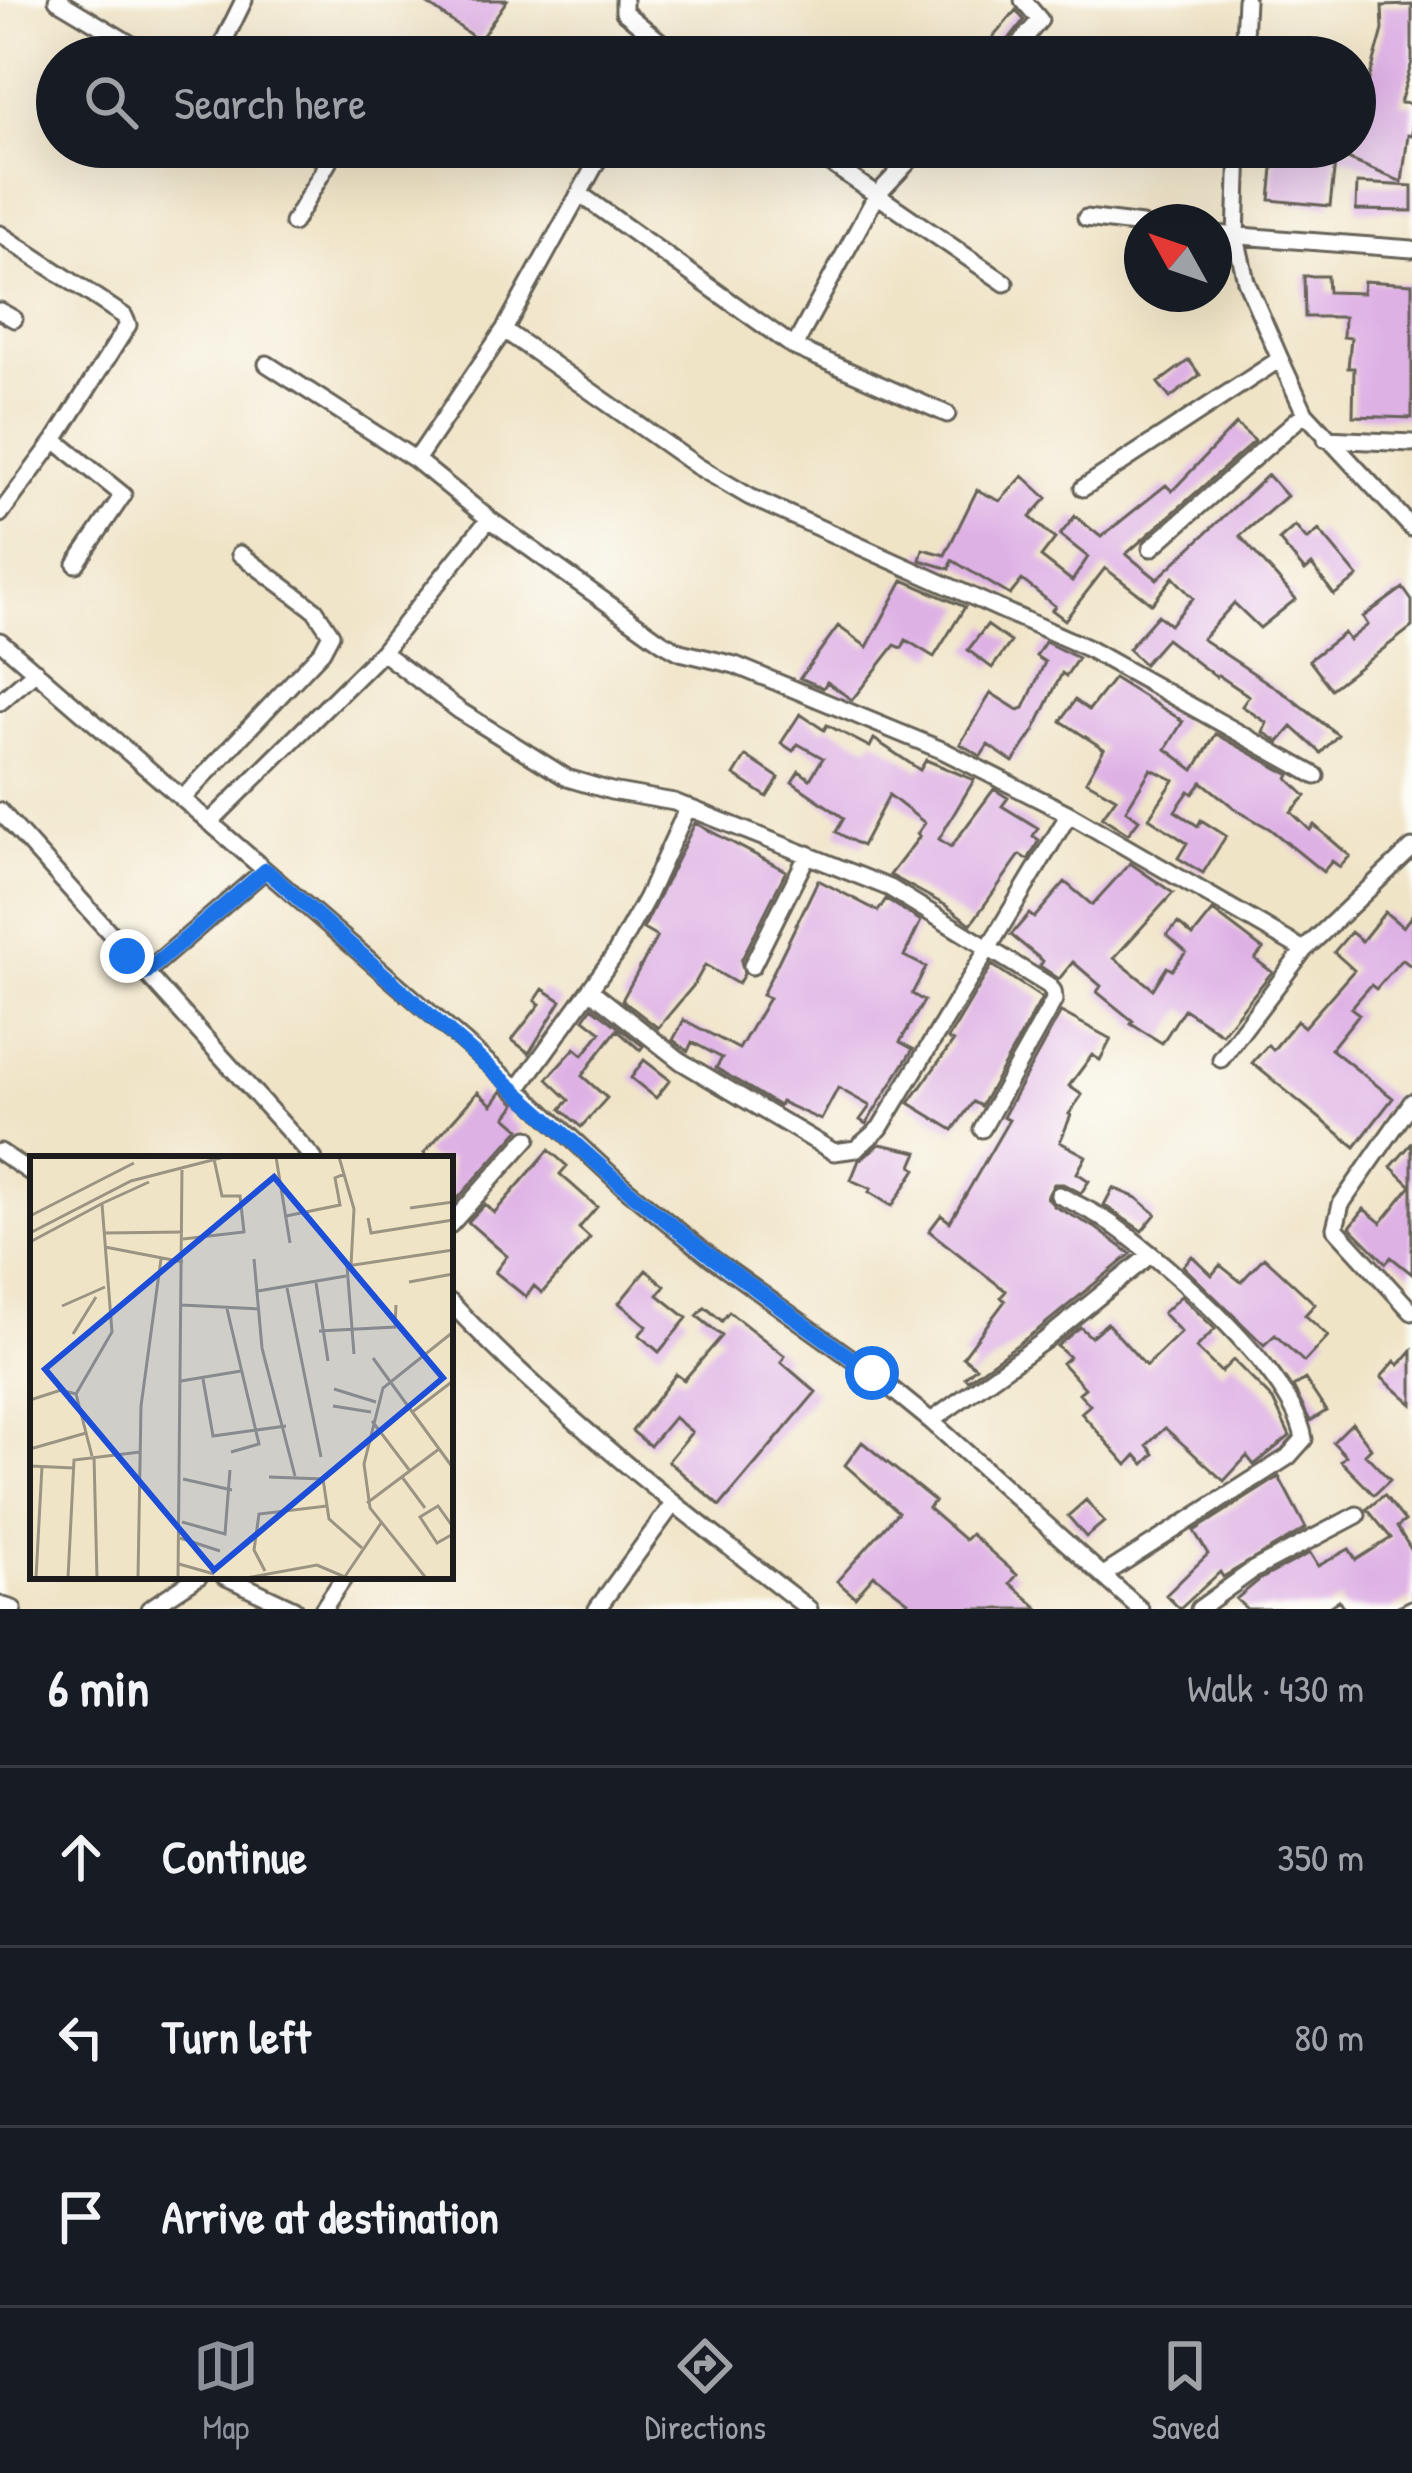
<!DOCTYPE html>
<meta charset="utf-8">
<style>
body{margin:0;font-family:"Patrick Hand",sans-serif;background:#242831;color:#f1f3f6}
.compass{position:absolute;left:1124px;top:204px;width:108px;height:108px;border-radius:50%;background:#171b24;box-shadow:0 12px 48px #0002;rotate:310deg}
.stop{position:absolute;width:36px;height:36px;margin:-27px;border:9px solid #1a73e8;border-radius:50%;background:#fff}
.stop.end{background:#1a73e8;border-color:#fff;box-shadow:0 3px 12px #0008}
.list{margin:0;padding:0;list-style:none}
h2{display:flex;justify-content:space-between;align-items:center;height:156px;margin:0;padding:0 48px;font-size:51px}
h2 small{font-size:39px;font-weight:400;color:#9ea1a6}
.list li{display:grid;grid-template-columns:78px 1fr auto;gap:36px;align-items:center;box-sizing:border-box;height:180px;padding:0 48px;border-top:3px solid #363941}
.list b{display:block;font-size:45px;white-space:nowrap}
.list em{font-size:39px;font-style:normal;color:#9ea1a6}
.icon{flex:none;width:66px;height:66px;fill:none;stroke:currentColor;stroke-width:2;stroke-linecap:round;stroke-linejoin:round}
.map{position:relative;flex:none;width:1412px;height:1609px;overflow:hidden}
.search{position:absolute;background:#171b24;box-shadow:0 12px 48px #0002;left:36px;right:36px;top:36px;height:132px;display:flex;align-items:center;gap:30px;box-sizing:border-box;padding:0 42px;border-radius:66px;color:#9ea1a6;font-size:45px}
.sheet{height:696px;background:#171b24}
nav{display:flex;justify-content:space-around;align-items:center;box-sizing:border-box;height:168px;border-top:3px solid #363941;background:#171b24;font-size:33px;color:#9ea1a6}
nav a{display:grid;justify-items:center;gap:6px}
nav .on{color:#8c9099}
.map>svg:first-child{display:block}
</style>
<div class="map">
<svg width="1412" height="1609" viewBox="0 0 1412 1609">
<rect width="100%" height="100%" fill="#fdfcf7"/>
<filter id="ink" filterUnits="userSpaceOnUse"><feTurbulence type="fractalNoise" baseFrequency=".00833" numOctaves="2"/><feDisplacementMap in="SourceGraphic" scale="24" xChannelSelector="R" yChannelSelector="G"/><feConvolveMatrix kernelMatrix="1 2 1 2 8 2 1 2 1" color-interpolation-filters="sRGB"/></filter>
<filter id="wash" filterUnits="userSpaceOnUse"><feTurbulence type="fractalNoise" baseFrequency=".004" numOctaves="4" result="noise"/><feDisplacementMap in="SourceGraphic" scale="48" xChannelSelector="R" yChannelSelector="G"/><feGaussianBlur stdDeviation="2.7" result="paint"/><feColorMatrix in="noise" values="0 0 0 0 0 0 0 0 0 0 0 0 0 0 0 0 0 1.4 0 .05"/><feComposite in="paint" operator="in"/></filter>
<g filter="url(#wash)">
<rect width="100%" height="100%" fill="#f0e4c7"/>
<g id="blocks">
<path fill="#deb1e5" d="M422 0H507L479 41Z
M1412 5V62L1400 103 1412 104V136L1408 135 1402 182 1336 154 1330 206 1270 200 1275 147H1355L1360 112 1383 30 1382 6Z
M1016 10 1024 20 995 57 984 48Z
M1291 45 1334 47V57H1290Z
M1357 183 1412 186V211L1356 210Z
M1304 276H1327L1328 292 1363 293 1364 281 1412 284V418L1353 416 1354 368H1348L1351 338 1343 337 1344 317H1305Z
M1189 360 1200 375 1170 398 1158 383Z
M1236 424 1255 441 1126 554 1157 579 1268 475 1287 496 1240 536 1296 599 1260 628 1234 603 1202 639 1288 696 1338 735 1321 753 1292 727 1279 742 1263 732 1267 723 1242 706 1249 696 1218 675 1216 677 1166 639 1144 664 1128 649 1158 615 1170 625 1193 598 1173 577 1152 604 1105 568 1065 620 1052 610 1055 606 1022 580 1010 595 952 560 950 569 920 560 923 549 945 555 977 490 1000 501 1023 476 1047 498 1030 517 1055 539 1041 557 1072 581 1088 557 1060 535 1075 516 1101 537 1166 485 1172 491Z
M1295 526 1307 540 1319 530 1358 577 1334 595 1312 565 1305 571 1279 540Z
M903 580 965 607 934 657 906 640 902 648 895 645 852 700 827 682 823 688 800 678 838 626 867 647Z
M1403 588 1412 601V627L1331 689 1309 660 1344 633 1349 640 1368 625 1363 617Z
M987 625 1011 642 992 668 968 650Z
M1045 642 1078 658 1066 676 1062 673 1034 731 1013 762 988 745 981 756 960 744 991 693 1018 710 1024 708 1045 662 1036 656Z
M1114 678 1183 721 1166 749 1194 770 1216 734 1290 775 1288 779 1306 796 1291 812 1310 830 1314 825 1350 856 1340 867 1332 861 1323 872 1270 829 1238 811 1202 782 1193 794 1189 791 1175 811 1198 826 1201 820 1226 836 1203 873 1178 858 1187 843 1149 818 1174 780 1151 769 1126 810 1139 820 1128 834 1102 817 1116 798 1086 781 1104 749 1061 721 1075 700 1089 710Z
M800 714 824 730 827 725 870 747 874 739 920 770 926 760 974 780 939 839 951 847 994 789 1008 798 1002 806 1038 828 1033 836 1039 840 1028 860 1020 855 971 924 945 905 890 875 920 836 917 834 925 823 889 795 862 846 836 832 844 818 792 782 799 771 810 779 823 758 798 744 793 751 781 743Z
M746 756 779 778 767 797 734 775Z
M695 823 786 871 741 961 744 974 738 984 705 965 694 985 658 1028 622 1000 657 937 643 929Z
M1130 863 1173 893 1114 958 1153 989 1167 967 1172 970 1186 952 1167 935 1178 923 1193 936 1213 911 1263 949 1255 959 1272 972 1222 1034 1184 1009 1162 1043 1131 1024 1133 1021 1097 992 1101 986 1073 962 1059 979 1040 966 1043 961 1011 935 1029 914 1034 918 1065 882 1092 905Z
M818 880 878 911 886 899 921 921 904 956 926 967 912 994 924 1001 900 1042 913 1049 866 1124 860 1120 870 1106 838 1088 821 1120 781 1102 779 1106 716 1068 722 1058 692 1042 688 1051 673 1040 684 1020 739 1049 769 998 762 995Z
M1385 912 1403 927 1412 915V967L1402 959 1376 989 1371 985 1351 1008 1359 1014 1331 1049 1393 1098 1355 1147 1252 1063 1268 1045 1273 1050 1297 1021 1304 1027 1354 970 1334 952 1351 932 1362 941Z
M992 965 1042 998 981 1106 973 1102 953 1130 909 1103 953 1042 948 1039Z
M543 989 561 1001 529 1053 512 1040 540 1004 535 1001Z
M592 1007 643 1046 640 1050 617 1030 592 1062 582 1076 607 1098 581 1127 561 1109 569 1100 547 1079 575 1048 583 1055 601 1032 584 1019Z
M1061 1012 1111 1039 1100 1060 1092 1055 1069 1086 1082 1095 1069 1114 1071 1115 1060 1142 1086 1156 1077 1173 1089 1181 1081 1193 1063 1184H1054L1047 1197 1054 1206 1096 1228 1131 1254 1039 1329 968 1380 965 1377 976 1367 963 1357 1005 1301 1001 1297 1006 1291 929 1231 941 1215 950 1222 1009 1120 1003 1117Z
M644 1060 670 1080 656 1098 631 1078Z
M502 1091 516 1104 506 1117 520 1129 451 1206 450 1159H431L424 1153 478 1092 492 1105Z
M1412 1143V1274L1391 1257 1386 1263 1350 1227 1364 1209 1381 1223 1411 1186 1391 1167Z
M880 1144 918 1152 912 1166 916 1169 892 1206 869 1192 871 1189 851 1180 859 1160Z
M549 1150 567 1166 560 1174 597 1207 579 1228 590 1238 542 1293 534 1286 526 1297 495 1272 507 1256 468 1222 485 1204 494 1213Z
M1113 1188 1137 1198 1156 1214 1142 1231 1104 1205Z
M1192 1256 1212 1275 1220 1265 1241 1282 1264 1257 1315 1304 1305 1315 1328 1336 1304 1362 1275 1335 1264 1345 1183 1266Z
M646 1270 665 1286 658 1295 687 1318 659 1352 639 1335 647 1326 619 1303Z
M1181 1296 1215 1329 1196 1348 1221 1372 1233 1360 1273 1400 1290 1436 1254 1465 1247 1456 1224 1481 1165 1428 1147 1445 1154 1454 1144 1464 1136 1455 1127 1465 1081 1413 1090 1405 1079 1393 1085 1388 1062 1363 1069 1357 1057 1346 1080 1327 1091 1337 1107 1323 1146 1366 1181 1332 1163 1313Z
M705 1307 722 1321 729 1312 785 1356 781 1362 816 1392 720 1506 668 1461 692 1432 674 1417 650 1446 632 1431 676 1374 684 1380 722 1336 697 1316Z
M1412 1350V1404L1381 1377 1395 1361 1399 1365Z
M1305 1379 1326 1411 1310 1421 1293 1387Z
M1352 1423 1371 1448 1365 1454 1390 1480 1374 1495 1341 1461 1346 1456 1333 1442Z
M862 1442 935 1501 928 1508 965 1540 971 1534 1017 1575 1010 1583 1039 1609H901L908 1601 874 1575 855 1597 837 1581 898 1512 845 1465Z
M1279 1477 1306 1528 1223 1577 1220 1572 1180 1609 1166 1595 1208 1554 1194 1531Z
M1384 1495 1405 1521 1397 1527 1412 1551V1599L1392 1609H1344L1339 1600 1326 1609H1247L1236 1599 1259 1580 1310 1553 1318 1566 1349 1549 1356 1560 1391 1538 1367 1509Z
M1086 1500 1104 1522 1086 1537 1068 1516Z"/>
</g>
</g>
<g filter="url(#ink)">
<use href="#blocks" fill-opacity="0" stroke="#666258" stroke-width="3"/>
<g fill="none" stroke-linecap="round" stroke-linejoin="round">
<defs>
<path id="minor" d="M57 0 152 57
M624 0V12L679 57
M216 57 244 0
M1008 57 1040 20 1023 0
M1243 57 1246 0
M303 147 328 162
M807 147 1005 283
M1239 147 1236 237 1246 281 1280 359 1305 413 1412 528
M580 194 794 347 947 414
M1086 218 1142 225
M293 223 337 147
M0 234 124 316 128 325 55 440 0 514
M1214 234 1412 249
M0 311 14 319
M504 330 697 466 750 497 1087 648 1316 776
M794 347 876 196 922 147
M267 364 416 460 489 519 662 642 680 652 735 665 944 751 1069 814 1304 950
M1326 439 1412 443
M55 440 123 495 76 564
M416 460 504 330 605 147
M1083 488 1280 359
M1151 548 1305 413
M0 641 518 1089 623 1186 713 1259 872 1373 931 1421 1140 1609
M382 652 460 711 567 778 611 791 674 802 890 888 1048 985 1053 991 1054 1000 982 1129
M0 702 36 671
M183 798 322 651 331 634 315 610 240 554
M0 811 314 1159
M210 822 382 652 489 519
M752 966 808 854
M144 974 265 870
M590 990 682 1062 834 1152 856 1149 880 1128 1069 814
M1221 1059 1304 950 1412 848
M518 1089 614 956 646 899 688 807
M1412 1102 1341 1204 1335 1228 1412 1312
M0 1152 33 1174
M1059 1195C1078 1205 1099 1214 1116 1227 1169 1265 1294 1375 1304 1439L1288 1457 1105 1574
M450 1225 528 1138
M450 1302C558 1416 685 1513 809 1609
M931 1421 1045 1340 1150 1255
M224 1576 294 1609
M0 1605 13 1609
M149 1609 199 1576
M323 1609 345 1576
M597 1609 673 1504
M1199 1609 1253 1570 1357 1515"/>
</defs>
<use href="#minor" stroke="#666258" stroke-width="21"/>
<use href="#minor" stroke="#fff" stroke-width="15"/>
</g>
</g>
<g fill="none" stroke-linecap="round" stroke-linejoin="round" filter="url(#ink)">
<path stroke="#1a73e8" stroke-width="15" d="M127 956 144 974 266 870 623 1186 713 1258 872 1373"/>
</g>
<g transform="translate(30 1156)">
<rect width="423" height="423" fill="#f0e4c7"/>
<path fill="none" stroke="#9b9483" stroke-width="3" d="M246 1 260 87M309 1 324 53 321 109M73 47 119 26M380 52 423 46M0 60 104 7M256 60 310 49 305 22 314 18M338 62 341 77 423 64M0 77 101 25 194 1M75 77 153 76M153 83 214 76 210 40H192L184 3M0 86 73 47M75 91 153 106M224 103 232 192 265 320M379 126 423 118M286 127 298 205M257 132 291 301M228 135 316 120M152 149 229 153M32 150 75 131M197 153 229 288 201 296M289 175 365 171 366 149M43 178 66 141M324 198 317 110 423 94M343 202 423 312M173 223 183 280 256 270M151 225 211 215M304 233 346 246M0 244 31 234 46 238M303 250 341 256M381 257 423 225M342 265 380 315M0 293 56 277M62 300 46 238 82 176 72 48M64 300 67 422M0 310 44 312M239 321 293 323 299 363 332 392M372 321 395 352M153 323 202 334M337 347 409 293M152 366 195 378 200 314M423 371 408 350 390 361 407 387 423 378M150 382 190 395M149 408 184 418M235 415 224 394 229 358 297 350M6 422 12 310M38 422 44 304 110 296M108 422 111 250 131 103M148 422 152 12M216 422 287 409 315 421M314 422 351 367M396 422 340 352 334 308 353 232 423 176"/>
<path fill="#1d4ed8" fill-opacity="0.15" stroke="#1d4ed8" stroke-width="6" d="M244 21 413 222 184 414 15 213Z"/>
<rect width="423" height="423" fill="none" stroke="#1c1c1c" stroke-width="6"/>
</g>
</svg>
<svg class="compass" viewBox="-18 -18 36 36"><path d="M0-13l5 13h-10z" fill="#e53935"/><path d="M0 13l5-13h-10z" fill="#9ea1a6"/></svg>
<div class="stop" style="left:872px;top:1373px"></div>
<div class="stop end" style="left:127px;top:956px"></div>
<div class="search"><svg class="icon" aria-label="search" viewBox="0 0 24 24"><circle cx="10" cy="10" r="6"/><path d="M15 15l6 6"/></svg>Search here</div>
</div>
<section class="sheet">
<h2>6 min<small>Walk · 430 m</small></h2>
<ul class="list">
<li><svg class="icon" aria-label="ahead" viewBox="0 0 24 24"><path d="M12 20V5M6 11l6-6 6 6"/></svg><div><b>Continue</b></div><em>350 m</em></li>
<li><svg class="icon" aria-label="left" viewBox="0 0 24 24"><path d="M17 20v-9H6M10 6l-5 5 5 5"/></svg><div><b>Turn left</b></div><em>80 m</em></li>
<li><svg class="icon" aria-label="arrive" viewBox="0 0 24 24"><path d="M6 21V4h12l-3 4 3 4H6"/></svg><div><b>Arrive at destination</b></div></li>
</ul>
</section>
<nav>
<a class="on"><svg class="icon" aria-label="map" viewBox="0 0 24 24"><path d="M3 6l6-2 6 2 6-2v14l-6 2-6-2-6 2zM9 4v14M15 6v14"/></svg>Map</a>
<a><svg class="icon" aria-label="directions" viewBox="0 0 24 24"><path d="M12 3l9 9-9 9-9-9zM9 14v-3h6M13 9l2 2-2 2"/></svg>Directions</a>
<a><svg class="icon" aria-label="saved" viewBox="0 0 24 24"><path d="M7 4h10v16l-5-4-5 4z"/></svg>Saved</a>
</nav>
